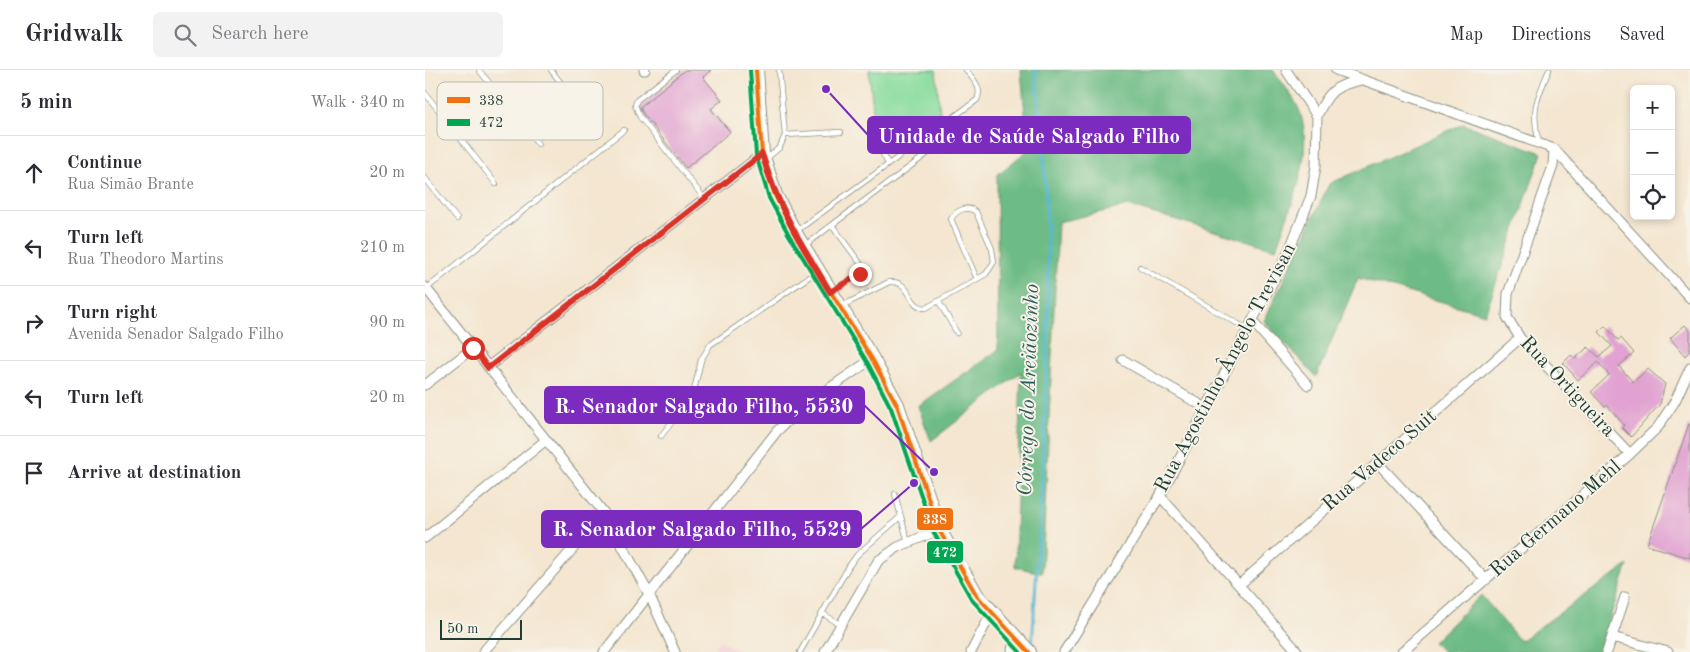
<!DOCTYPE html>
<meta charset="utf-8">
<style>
body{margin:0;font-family:"Old Standard TT",serif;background:#f2f2f3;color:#2b2b33}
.controls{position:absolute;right:15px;top:15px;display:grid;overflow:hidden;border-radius:8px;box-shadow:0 2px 8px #0003}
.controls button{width:45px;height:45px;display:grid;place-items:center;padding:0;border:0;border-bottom:1px solid #e1e1e2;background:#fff;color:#2b2b33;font:25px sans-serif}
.scale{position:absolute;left:15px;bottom:12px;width:82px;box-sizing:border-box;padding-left:5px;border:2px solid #1f3d34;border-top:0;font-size:14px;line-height:18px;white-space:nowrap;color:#1f3d34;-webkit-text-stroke:4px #f7f3e8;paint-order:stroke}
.stop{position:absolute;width:15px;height:15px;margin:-11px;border:4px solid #d93025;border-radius:50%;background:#fff}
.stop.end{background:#d93025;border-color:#fff;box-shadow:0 1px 5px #0008}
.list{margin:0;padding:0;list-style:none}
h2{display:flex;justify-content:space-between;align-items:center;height:65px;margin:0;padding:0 20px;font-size:21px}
h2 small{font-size:16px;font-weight:400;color:#7c7c81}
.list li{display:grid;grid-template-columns:32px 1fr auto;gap:15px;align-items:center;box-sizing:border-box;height:75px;padding:0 20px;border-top:1px solid #e1e1e2}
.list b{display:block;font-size:19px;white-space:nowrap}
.list p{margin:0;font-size:16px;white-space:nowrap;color:#7c7c81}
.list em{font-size:16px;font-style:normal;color:#7c7c81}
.icon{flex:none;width:28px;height:28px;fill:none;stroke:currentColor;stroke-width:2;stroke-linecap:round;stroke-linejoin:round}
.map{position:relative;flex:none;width:1265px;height:582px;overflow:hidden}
header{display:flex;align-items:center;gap:30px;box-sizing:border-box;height:70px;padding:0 25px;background:#fff;border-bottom:1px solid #e1e1e2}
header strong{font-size:24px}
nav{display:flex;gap:28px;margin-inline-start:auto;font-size:18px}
.search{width:350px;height:45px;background:#f2f2f3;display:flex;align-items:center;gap:12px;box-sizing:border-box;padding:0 18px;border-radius:8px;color:#7c7c81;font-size:19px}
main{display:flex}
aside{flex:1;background:#fff}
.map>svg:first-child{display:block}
</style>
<header>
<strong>Gridwalk</strong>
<div class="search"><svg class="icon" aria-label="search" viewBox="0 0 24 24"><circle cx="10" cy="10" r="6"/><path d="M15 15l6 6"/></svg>Search here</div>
<nav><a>Map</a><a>Directions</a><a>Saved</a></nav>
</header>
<main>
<aside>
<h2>5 min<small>Walk · 340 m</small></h2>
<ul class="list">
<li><svg class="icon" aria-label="ahead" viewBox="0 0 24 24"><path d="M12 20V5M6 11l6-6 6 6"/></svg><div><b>Continue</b><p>Rua Simão Brante</p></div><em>20 m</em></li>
<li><svg class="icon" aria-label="left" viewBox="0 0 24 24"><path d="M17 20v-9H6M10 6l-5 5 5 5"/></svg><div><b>Turn left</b><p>Rua Theodoro Martins</p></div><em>210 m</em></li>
<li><svg class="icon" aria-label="right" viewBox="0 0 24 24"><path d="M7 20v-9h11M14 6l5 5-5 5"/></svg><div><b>Turn right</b><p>Avenida Senador Salgado Filho</p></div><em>90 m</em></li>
<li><svg class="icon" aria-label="left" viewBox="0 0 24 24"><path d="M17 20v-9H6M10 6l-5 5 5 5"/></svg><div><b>Turn left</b></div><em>20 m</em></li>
<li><svg class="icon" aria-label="arrive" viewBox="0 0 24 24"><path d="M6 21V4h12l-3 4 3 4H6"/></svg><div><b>Arrive at destination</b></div></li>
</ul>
</aside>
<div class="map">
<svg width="1265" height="582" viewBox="0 0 1265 582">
<rect width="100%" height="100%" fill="#f7f3e8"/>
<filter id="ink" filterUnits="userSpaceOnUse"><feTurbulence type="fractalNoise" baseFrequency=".02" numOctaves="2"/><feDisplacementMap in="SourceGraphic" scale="10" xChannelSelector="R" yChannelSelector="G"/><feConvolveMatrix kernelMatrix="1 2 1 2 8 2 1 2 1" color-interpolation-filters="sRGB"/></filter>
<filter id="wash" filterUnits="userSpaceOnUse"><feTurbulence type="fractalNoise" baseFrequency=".0096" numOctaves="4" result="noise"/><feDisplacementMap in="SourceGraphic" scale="20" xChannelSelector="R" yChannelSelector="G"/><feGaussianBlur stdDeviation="1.12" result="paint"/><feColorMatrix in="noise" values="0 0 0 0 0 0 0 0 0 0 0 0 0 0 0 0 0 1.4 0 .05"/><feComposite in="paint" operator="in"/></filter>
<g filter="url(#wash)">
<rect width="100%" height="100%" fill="#f4e6d0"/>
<path fill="#f6cfd8" d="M295 570 314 582H287Z"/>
<path fill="#88dc9e" stroke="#548c69" d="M444 0H511L515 44 449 50Z"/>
<path fill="#6ebc85" stroke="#467c5c" d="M596 0H848C857 13 870 28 875 42 890 86 865 138 851 179L703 136 633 152 617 503 590 497 596 302 506 371 493 336 573 280 572 105 603 80Z
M1038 54 1117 83 1060 244 933 208 891 307 839 251 904 114Z
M1203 495 1173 582H1019L1008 572 1056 525 1095 571Z"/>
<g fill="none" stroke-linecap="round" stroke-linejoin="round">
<path stroke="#56b7d5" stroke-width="3" d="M607 578C618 386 635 192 610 0"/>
</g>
<g id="blocks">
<path fill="#e1a2d2" d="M260 0H286L278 7 297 30 286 39 305 62 261 98 219 45 215 37Z
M1260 255 1265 261V281L1260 286 1245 268Z
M1180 256 1193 270 1196 268 1209 283 1194 296 1208 312 1223 299 1240 314 1235 334 1206 367 1197 358 1199 355 1182 335 1180 337 1166 322 1184 305 1173 292 1153 310 1138 293 1146 285 1150 289 1163 277 1174 287 1187 276 1174 262Z
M1264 354H1265V488L1222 475Z"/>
</g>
</g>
<g filter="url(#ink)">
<use href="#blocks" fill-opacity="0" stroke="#8a9282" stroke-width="1"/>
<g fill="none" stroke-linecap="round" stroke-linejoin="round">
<defs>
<path id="lane" d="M54 0 113 74
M126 0 163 48
M251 0 212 30 210 35 215 47 279 128
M0 23 71 114
M360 65 416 62
M1114 73C1106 39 1111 31 1124 0
M340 90 355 77 360 65 354 0
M463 94 456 80 457 67 463 64H503
M0 108 32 149
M407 155 435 193V204L407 221
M370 162 552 30C558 17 548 10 541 0
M379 176 542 54
M715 197 822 259
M1 219 199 60
M514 232 532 263
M417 236 464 212C488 210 481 237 501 238L561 204 569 192 567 179 551 142C543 135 531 140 526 149L552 209
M236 366 268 325 276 290 285 275 391 202
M470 424 483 473
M397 543 416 555
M375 582 424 496 432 485 475 447"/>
<path id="street" d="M219 0H220
M911 0 1129 79 1265 228
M892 46C903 22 910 15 936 10
M1129 79 1128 96 1083 224 1082 247 1095 268 1205 384
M0 217 179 443 224 524 250 582
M827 251 883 315
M698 290 781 338
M63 297 337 84
M0 315 48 278
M953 393 1061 510
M735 426 873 582
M0 468 121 370
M814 515 1095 268
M1187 567 1243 582
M58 582 179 443
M179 582 352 361 376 338 447 289
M400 582 453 491 473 477 514 460
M546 582 567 542
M587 582 589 565
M639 582 735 426 863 183 886 126 891 96 892 46 861 0
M977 582 1205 384 1233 357 1250 331 1265 298
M1182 582 1200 527"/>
<path id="secondary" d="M331 0 337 84 350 125 369 162 447 289 472 335 514 460 552 526 604 582"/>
</defs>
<use href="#lane" stroke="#8a9282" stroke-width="6"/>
<use href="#street" stroke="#8a9282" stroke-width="11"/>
<use href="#secondary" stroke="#8a9282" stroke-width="16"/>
<use href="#lane" stroke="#fff" stroke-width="4.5"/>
<use href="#street" stroke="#fff" stroke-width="9"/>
<use href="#secondary" stroke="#fff" stroke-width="14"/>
<defs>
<path id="bus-1" d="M331 0 337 84 350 125 369 162 447 289 472 335 514 460 552 526 604 582"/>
<path id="bus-2" d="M325 0 331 85 344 128 364 165 442 292 466 338 509 463 547 530 595 582"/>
</defs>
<use href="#bus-1" stroke="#f7f3e8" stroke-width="8"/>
<use href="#bus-2" stroke="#f7f3e8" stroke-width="8"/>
<use href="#bus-1" stroke="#f17210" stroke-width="4"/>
<use href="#bus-2" stroke="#00a651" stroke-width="4"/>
</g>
</g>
<g fill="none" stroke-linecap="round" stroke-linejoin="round" filter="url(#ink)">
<path stroke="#d93025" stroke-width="6" d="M48 278 63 298 337 84C353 138 376 174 405 222L435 204"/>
</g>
<g text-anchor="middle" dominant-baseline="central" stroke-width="4" stroke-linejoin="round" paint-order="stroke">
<g font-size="20" fill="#1f3d34" stroke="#f7f3e8">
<text transform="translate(801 298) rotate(-62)">Rua Agostinho Ângelo Trevisan</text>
<text transform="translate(1142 317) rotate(47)">Rua Ortigueira</text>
<text transform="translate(955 391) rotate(-41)">Rua Vadeco Suit</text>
<text transform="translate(1131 449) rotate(-41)">Rua Germano Mehl</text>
</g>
<g font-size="21" font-style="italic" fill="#2d5c5c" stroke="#f7f3e8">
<text transform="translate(604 320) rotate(-88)">Córrego do Areiãozinho</text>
</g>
</g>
<rect x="12" y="12" width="166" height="58" rx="8" fill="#f7f3e8" stroke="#b6bcb2" stroke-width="1"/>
<rect x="22" y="27" width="23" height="6" fill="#f17210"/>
<rect x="22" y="49" width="23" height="7" fill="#00a651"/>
<g font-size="14" fill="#1f3d34">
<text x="54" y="35">338</text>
<text x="54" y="57">472</text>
</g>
<path fill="none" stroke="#7b2cbf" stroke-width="2" d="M401 19L443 65M509 402L439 335M489 413L436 459"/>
<g fill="#7b2cbf" stroke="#f7f3e8" stroke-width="2">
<circle cx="401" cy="19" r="5"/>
<circle cx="509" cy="402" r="5"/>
<circle cx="489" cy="413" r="5"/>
</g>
<g fill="#7b2cbf" stroke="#7b2cbf" stroke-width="2">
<rect x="443" y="47" width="322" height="36" rx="5"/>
<rect x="120" y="317" width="319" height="36" rx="5"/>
<rect x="117" y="441" width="319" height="36" rx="5"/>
</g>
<g font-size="21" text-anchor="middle" font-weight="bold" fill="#fff">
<text x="604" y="73">Unidade de Saúde Salgado Filho</text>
<text x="279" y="343">R. Senador Salgado Filho, 5530</text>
<text x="277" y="466">R. Senador Salgado Filho, 5529</text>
</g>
<g stroke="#f7f3e8" stroke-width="2">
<rect x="491" y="437" width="38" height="24" rx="5" fill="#f17210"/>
<rect x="501" y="470" width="38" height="24" rx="5" fill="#00a651"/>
</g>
<g font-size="14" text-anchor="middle" font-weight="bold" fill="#fff">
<text x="510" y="454">338</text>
<text x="520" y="487">472</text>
</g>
</svg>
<div class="controls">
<button>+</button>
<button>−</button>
<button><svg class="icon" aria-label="locate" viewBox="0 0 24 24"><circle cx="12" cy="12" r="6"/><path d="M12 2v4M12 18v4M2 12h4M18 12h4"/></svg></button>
</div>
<div class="scale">50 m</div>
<div class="stop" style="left:48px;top:278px"></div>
<div class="stop end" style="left:435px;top:204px"></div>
</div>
</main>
